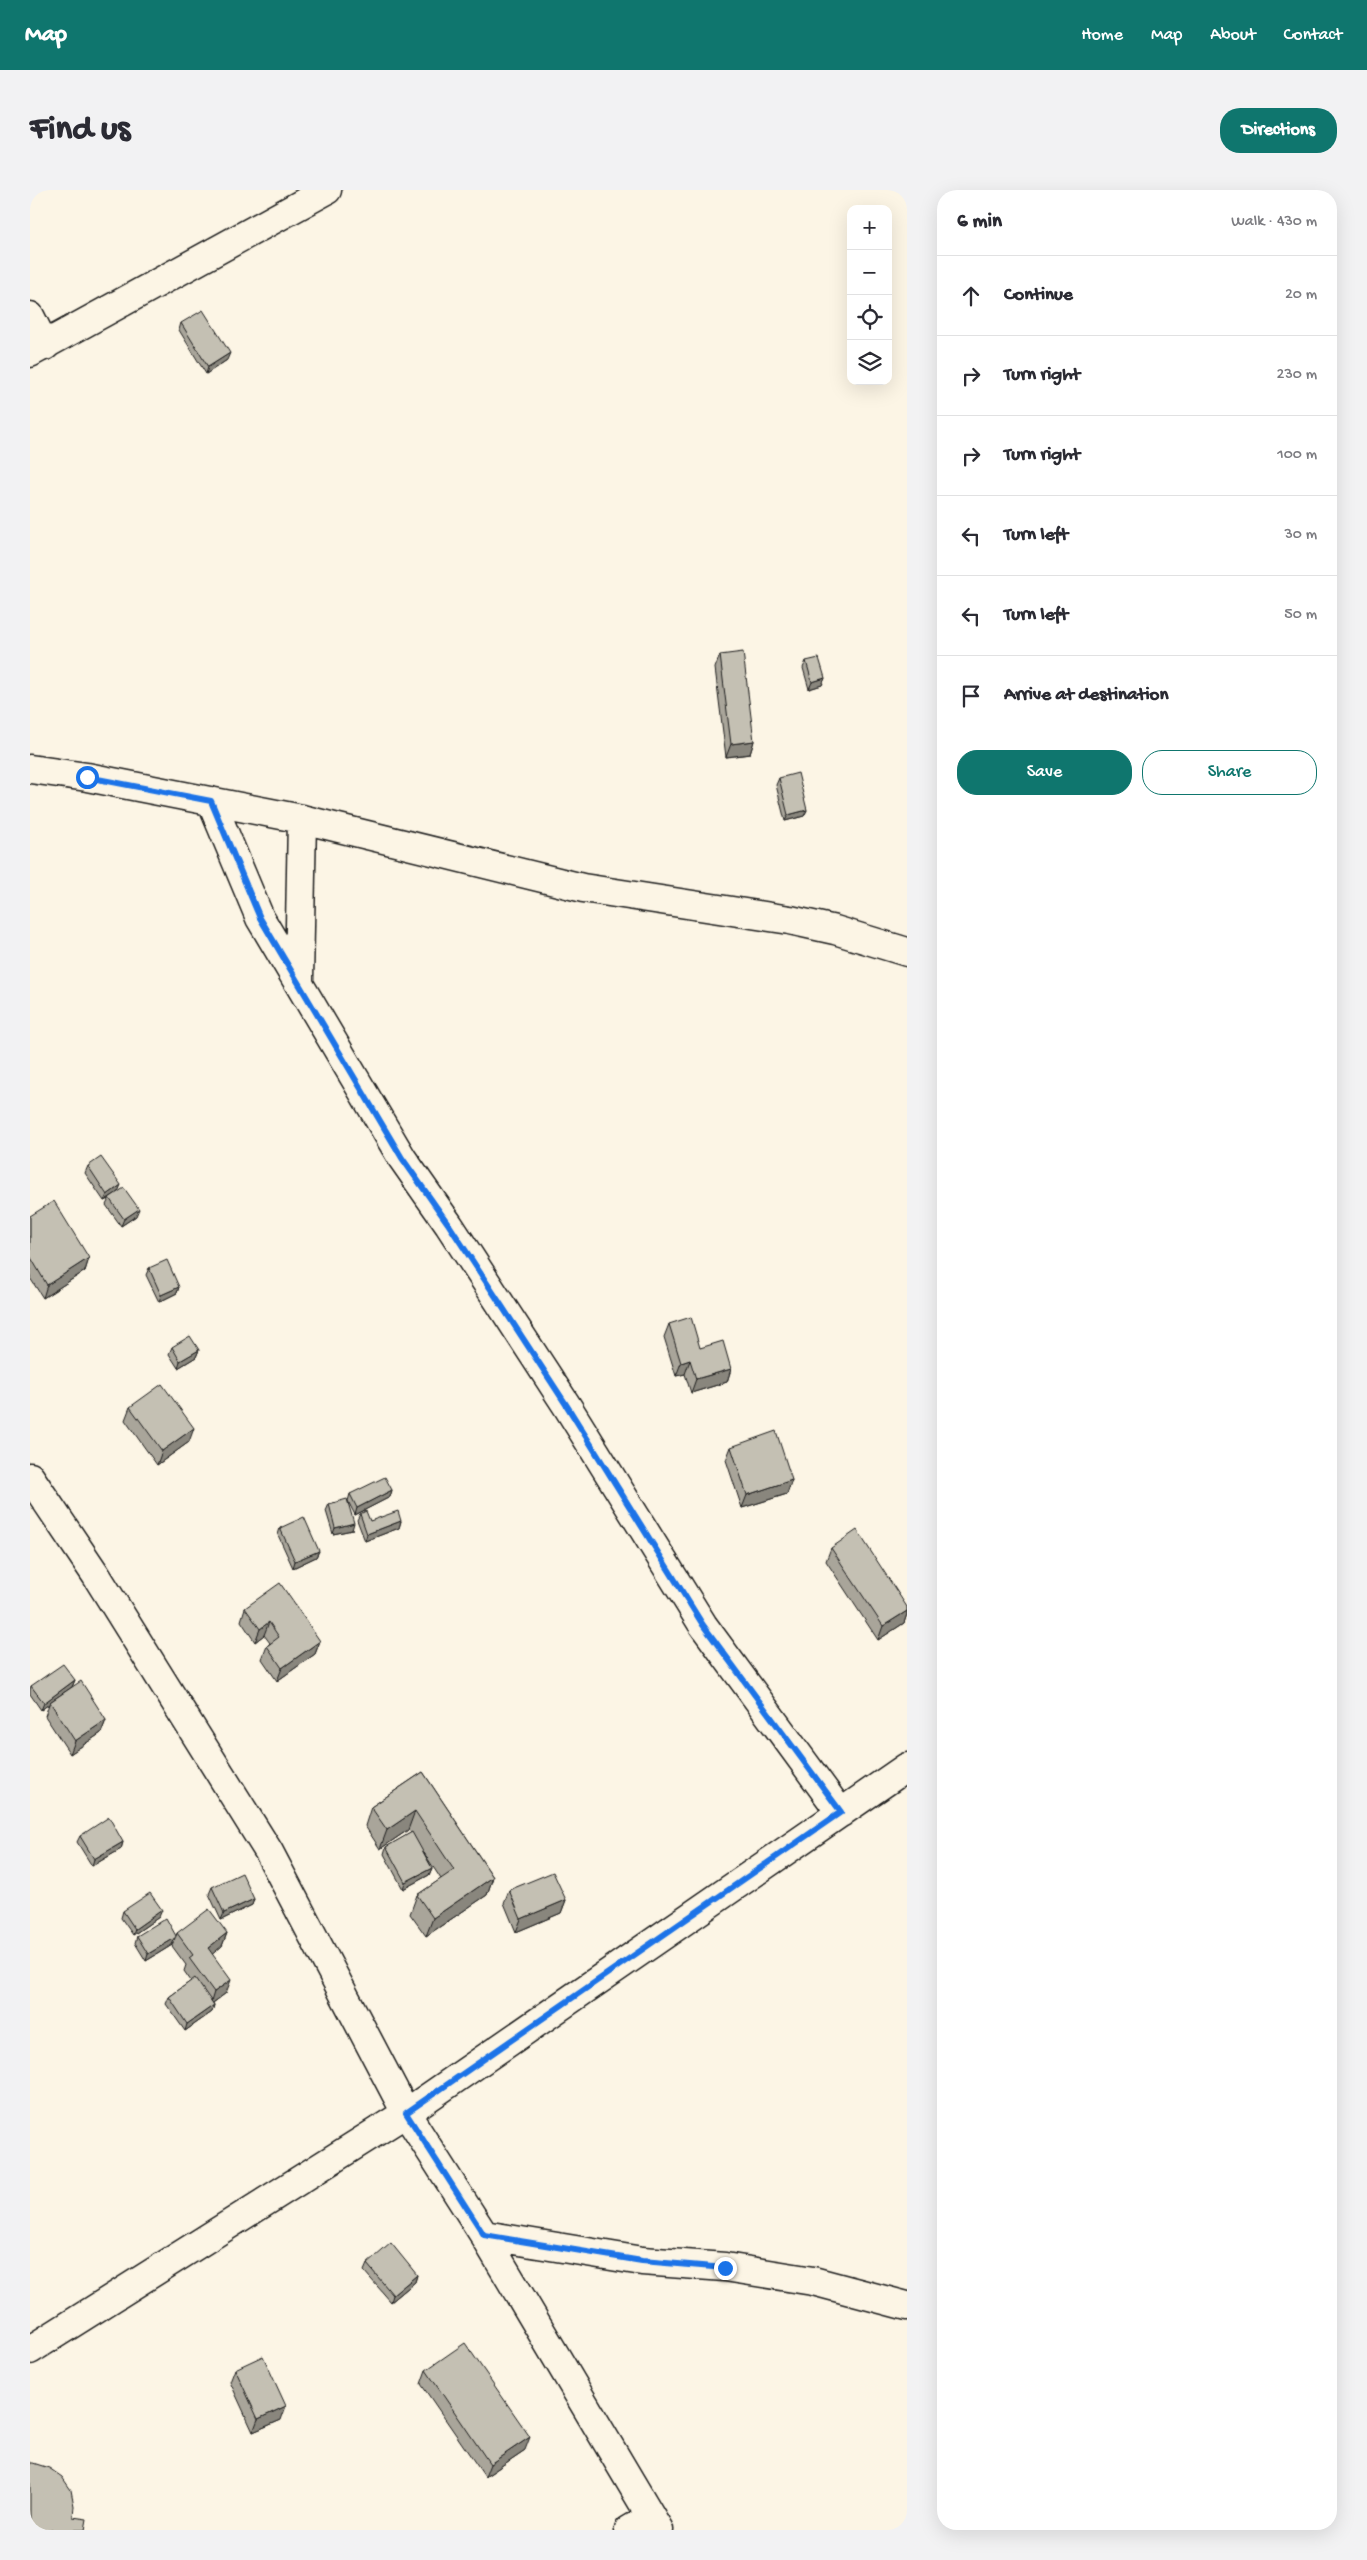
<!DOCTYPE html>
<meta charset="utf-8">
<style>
body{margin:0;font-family:"Gochi Hand",sans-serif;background:#f2f2f3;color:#2b2b33}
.controls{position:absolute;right:15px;top:15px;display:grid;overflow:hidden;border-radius:10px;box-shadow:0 5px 20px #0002}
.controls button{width:45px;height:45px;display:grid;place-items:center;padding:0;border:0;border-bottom:1px solid #e1e1e2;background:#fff;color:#2b2b33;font:25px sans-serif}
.stop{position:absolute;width:15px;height:15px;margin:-11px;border:4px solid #1a73e8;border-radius:50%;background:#fff}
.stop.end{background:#1a73e8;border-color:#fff;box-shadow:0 1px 5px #0008}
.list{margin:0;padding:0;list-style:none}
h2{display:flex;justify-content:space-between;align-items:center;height:65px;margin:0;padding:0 20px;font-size:21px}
h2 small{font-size:16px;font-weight:400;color:#7c7c81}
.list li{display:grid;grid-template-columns:32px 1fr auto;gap:15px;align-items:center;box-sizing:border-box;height:80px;padding:0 20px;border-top:1px solid #e1e1e2}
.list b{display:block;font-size:19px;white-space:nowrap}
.list em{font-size:16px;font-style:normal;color:#7c7c81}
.actions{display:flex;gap:10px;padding:15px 20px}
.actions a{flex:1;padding:11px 0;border:1px solid #0f766e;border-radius:20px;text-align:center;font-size:18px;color:#0f766e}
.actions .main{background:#0f766e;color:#fff}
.icon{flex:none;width:28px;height:28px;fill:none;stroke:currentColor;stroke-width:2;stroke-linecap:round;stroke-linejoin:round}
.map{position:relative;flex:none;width:877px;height:2340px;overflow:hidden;border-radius:20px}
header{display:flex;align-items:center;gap:30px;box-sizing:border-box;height:70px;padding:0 25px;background:#0f766e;color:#fff}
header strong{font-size:24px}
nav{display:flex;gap:28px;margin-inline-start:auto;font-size:18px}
.intro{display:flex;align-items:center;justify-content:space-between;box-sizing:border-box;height:120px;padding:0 30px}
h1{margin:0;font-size:35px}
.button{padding:12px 22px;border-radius:20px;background:#0f766e;color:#fff;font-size:18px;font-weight:700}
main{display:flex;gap:30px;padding:0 30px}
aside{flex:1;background:#fff;border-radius:20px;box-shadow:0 5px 20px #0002}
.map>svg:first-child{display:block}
</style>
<header>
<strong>Map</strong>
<nav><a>Home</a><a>Map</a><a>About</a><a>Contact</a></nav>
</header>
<div class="intro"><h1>Find us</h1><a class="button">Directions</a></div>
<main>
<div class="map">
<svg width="877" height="2340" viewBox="0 0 877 2340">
<rect width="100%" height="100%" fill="#fcf5e5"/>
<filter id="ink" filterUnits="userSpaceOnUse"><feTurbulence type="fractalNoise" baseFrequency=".02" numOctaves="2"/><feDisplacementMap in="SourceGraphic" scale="10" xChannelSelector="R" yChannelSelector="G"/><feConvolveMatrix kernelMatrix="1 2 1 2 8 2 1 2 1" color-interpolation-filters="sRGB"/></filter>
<g filter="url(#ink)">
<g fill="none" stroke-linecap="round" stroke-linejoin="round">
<defs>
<path id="minor" d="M0 126 15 156
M0 579 57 587 272 629 553 698 760 730 805 740 877 762
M181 611 230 728 372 968 419 1035 537 1216 673 1435 811 1623
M269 790 272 629
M0 1287 66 1385 239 1662 376 1923 454 2045 629 2340
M454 2045 612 2071 695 2077 783 2091 877 2116
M0 2160 376 1923 877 1577
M599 2340 621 2327"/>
<path id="tertiary" d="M0 163 297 0"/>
</defs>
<use href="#minor" stroke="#1c1c1c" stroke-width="31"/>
<use href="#tertiary" stroke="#1c1c1c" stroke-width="31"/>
<use href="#minor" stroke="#fcf5e5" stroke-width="28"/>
<use href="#tertiary" stroke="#fcf5e5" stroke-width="28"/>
</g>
<path fill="#a9a59a" stroke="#1c1c1c" d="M151 133 197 170 176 184 149 140Z
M690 465 724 551 720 564 696 567 685 478Z
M776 471 795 488 792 495 779 499 773 478Z
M749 588 777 620 774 626 755 631 746 595Z
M58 976 89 1001 106 1026 91 1036 76 1015 79 1009 74 1011 55 983Z
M0 1026 59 1068 55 1081 13 1108 0 1088Z
M119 1078 149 1097 147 1103 129 1112 116 1085Z
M639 1134 670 1158 701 1179 697 1192 661 1203 655 1184 646 1186 634 1147Z
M142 1157 169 1160 166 1167 148 1178 139 1164Z
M100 1217 159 1252 127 1275 95 1230Z
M701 1257 762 1290 757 1304 712 1318 696 1270Z
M362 1300 360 1307 325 1325 318 1311 322 1340 303 1344 296 1321 299 1314 318 1311 320 1304Z
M330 1324 340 1331H371L369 1338 335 1351 327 1330Z
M250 1338 289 1361 286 1367 263 1378 248 1345Z
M801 1358 877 1417V1424L874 1433 848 1450 796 1371Z
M215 1418 290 1451 285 1464 247 1491 232 1469 237 1456 240 1453 234 1445 225 1452 211 1431Z
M45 1490 42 1497 76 1530 71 1543 40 1564 15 1526 19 1514 11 1520 0 1504V1500L1 1496Z
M393 1582 463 1687 457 1705 396 1746 380 1724 387 1705 411 1689 394 1663 402 1678 399 1685 373 1699 354 1664 356 1657 381 1643 378 1640 350 1659 335 1636 341 1617Z
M50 1646 93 1652 91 1659 62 1676 47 1652Z
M182 1697 224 1709 222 1715 191 1730 179 1704Z
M479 1700 536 1710 531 1723 486 1742 474 1713Z
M93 1721 129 1727 103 1745 91 1728Z
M147 1743H197L192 1756 182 1764 196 1803 183 1813 184 1815 182 1822 155 1841 136 1814 139 1807 161 1791 154 1781 156 1775 142 1756V1755L116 1771 105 1753 107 1746H146Z
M337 2074 387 2085 385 2092 361 2112 334 2081Z
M205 2179 251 2230 223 2242 200 2192Z
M396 2180 495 2260 455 2287 391 2194Z"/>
<path fill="#89867d" stroke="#1c1c1c" d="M200 163 197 170 176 184 178 177Z
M795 488 792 495 779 499 782 492Z
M724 551 720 564 696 567 701 554Z
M777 620 774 626 755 631 758 625Z
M91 995 88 1002 74 1011 77 1005Z
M109 1019 106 1026 91 1036 94 1029Z
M59 1068 55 1081 13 1108 17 1095Z
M149 1097 147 1103 129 1112 131 1105Z
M169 1160 166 1167 148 1178 150 1171Z
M660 1170 655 1184 646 1186 651 1173Z
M701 1179 697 1192 661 1203 666 1189Z
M164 1238 159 1252 127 1275 132 1261Z
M762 1290 757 1304 712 1318 717 1305Z
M362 1300 360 1307 325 1325 327 1318Z
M371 1331 369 1338 335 1351 337 1344Z
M324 1333 322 1340 303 1344 305 1338Z
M289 1361 286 1367 263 1378 265 1371Z
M877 1421V1424L874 1433 848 1450 853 1436Z
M239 1432 234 1445 225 1452 230 1439Z
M290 1451 285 1464 247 1491 252 1478Z
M45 1490 42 1497 20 1512 19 1514 11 1520 14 1513Z
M76 1530 71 1543 40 1564 45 1551Z
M385 1621 378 1640 350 1659 357 1640Z
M93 1652 91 1659 62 1676 64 1669Z
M402 1678 399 1685 373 1699 375 1692Z
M463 1687 457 1705 396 1746 403 1728Z
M224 1709 222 1715 191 1730 194 1723Z
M536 1710 531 1723 486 1742 491 1729Z
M132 1720 129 1727 103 1745 105 1739Z
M197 1743 192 1756 173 1772 178 1758Z
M145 1748 142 1755 116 1771 118 1764Z
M201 1790 196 1803 180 1815 184 1802Z
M184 1815 182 1822 155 1841 157 1834Z
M387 2085 385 2092 361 2112 363 2105Z
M256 2216 251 2230 223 2242 228 2229Z
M500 2247 495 2260 455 2287 460 2274Z"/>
<path fill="#c4c0b3" stroke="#1c1c1c" d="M173 120 200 163 178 177 151 133Z
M713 462 724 551 701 554 690 465Z
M789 468 795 488 782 492 776 471Z
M768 583 777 620 758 625 749 588Z
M71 967 91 995 77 1005 58 976Z
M94 998 109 1019 94 1029 79 1008Z
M24 1011 59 1068 17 1095 0 1066V1026Z
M137 1070 149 1097 131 1105 119 1078Z
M661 1127 670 1158 693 1151 701 1179 666 1189 660 1170 651 1173 639 1134Z
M160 1146 169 1160 150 1171 142 1157Z
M132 1194 164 1238 132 1261 100 1217Z
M746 1241 762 1290 717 1305 701 1257Z
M355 1287 362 1300 327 1318 320 1304Z
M317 1309 324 1333 305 1338 299 1314Z
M336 1321 340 1331 368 1321 371 1331 337 1344 330 1324Z
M274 1327 289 1361 265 1371 250 1338Z
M827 1340 877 1417V1421L853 1436 801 1358Z
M250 1393 290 1451 252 1478 237 1456 249 1447 239 1432 230 1439 215 1418Z
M33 1474 45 1490 14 1513 1 1496Z
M51 1491 76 1530 45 1551 20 1512Z
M393 1582 463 1687 403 1728 387 1705 424 1680 385 1621 357 1640 341 1617Z
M79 1627 93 1652 64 1669 50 1646Z
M382 1642 402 1678 375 1692 356 1657Z
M523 1682 536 1710 491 1729 479 1700Z
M212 1683 224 1709 194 1723 182 1697Z
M120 1703 132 1720 105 1739 93 1721Z
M179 1719 197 1743 178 1758 201 1790 184 1802 159 1768 163 1765 147 1743Z
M136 1728 146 1746 145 1748 118 1764 107 1746Z
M165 1788 184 1815 157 1834 139 1807Z
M361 2053 387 2085 363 2105 337 2074Z
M435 2153 500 2247 460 2274 396 2180Z
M233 2166 256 2216 228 2229 205 2179Z
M0 2273H3L19 2278 32 2287 41 2300 44 2316 43 2327 57 2329 55 2340H0Z"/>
</g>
<g fill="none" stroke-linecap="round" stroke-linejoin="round" filter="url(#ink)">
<path stroke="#1a73e8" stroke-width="6" d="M57 587 181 611 230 728 372 968 419 1035 537 1216 673 1435 811 1622 376 1923 454 2045 612 2071 695 2078"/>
</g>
</svg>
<div class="controls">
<button>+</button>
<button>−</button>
<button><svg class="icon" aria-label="locate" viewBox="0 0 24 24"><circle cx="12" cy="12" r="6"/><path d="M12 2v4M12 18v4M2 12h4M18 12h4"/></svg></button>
<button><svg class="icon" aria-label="layers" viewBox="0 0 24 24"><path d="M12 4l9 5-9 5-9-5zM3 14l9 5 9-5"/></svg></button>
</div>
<div class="stop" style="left:57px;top:587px"></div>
<div class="stop end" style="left:695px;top:2078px"></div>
</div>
<aside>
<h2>6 min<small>Walk · 430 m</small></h2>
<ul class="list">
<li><svg class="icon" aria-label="ahead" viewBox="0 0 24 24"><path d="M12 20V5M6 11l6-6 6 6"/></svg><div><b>Continue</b></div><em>20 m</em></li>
<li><svg class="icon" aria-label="right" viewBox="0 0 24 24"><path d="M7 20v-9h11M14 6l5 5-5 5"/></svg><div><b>Turn right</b></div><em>230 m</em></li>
<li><svg class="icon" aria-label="right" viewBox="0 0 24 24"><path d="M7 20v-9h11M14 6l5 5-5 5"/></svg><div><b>Turn right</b></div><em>100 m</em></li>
<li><svg class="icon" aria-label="left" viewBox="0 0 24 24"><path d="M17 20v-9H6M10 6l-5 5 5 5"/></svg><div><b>Turn left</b></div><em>30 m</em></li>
<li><svg class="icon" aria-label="left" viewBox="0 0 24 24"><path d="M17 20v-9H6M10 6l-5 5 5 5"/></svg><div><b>Turn left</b></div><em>50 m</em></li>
<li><svg class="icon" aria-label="arrive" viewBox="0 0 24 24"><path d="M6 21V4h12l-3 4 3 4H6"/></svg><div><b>Arrive at destination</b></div></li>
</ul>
<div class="actions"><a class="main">Save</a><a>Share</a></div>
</aside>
</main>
